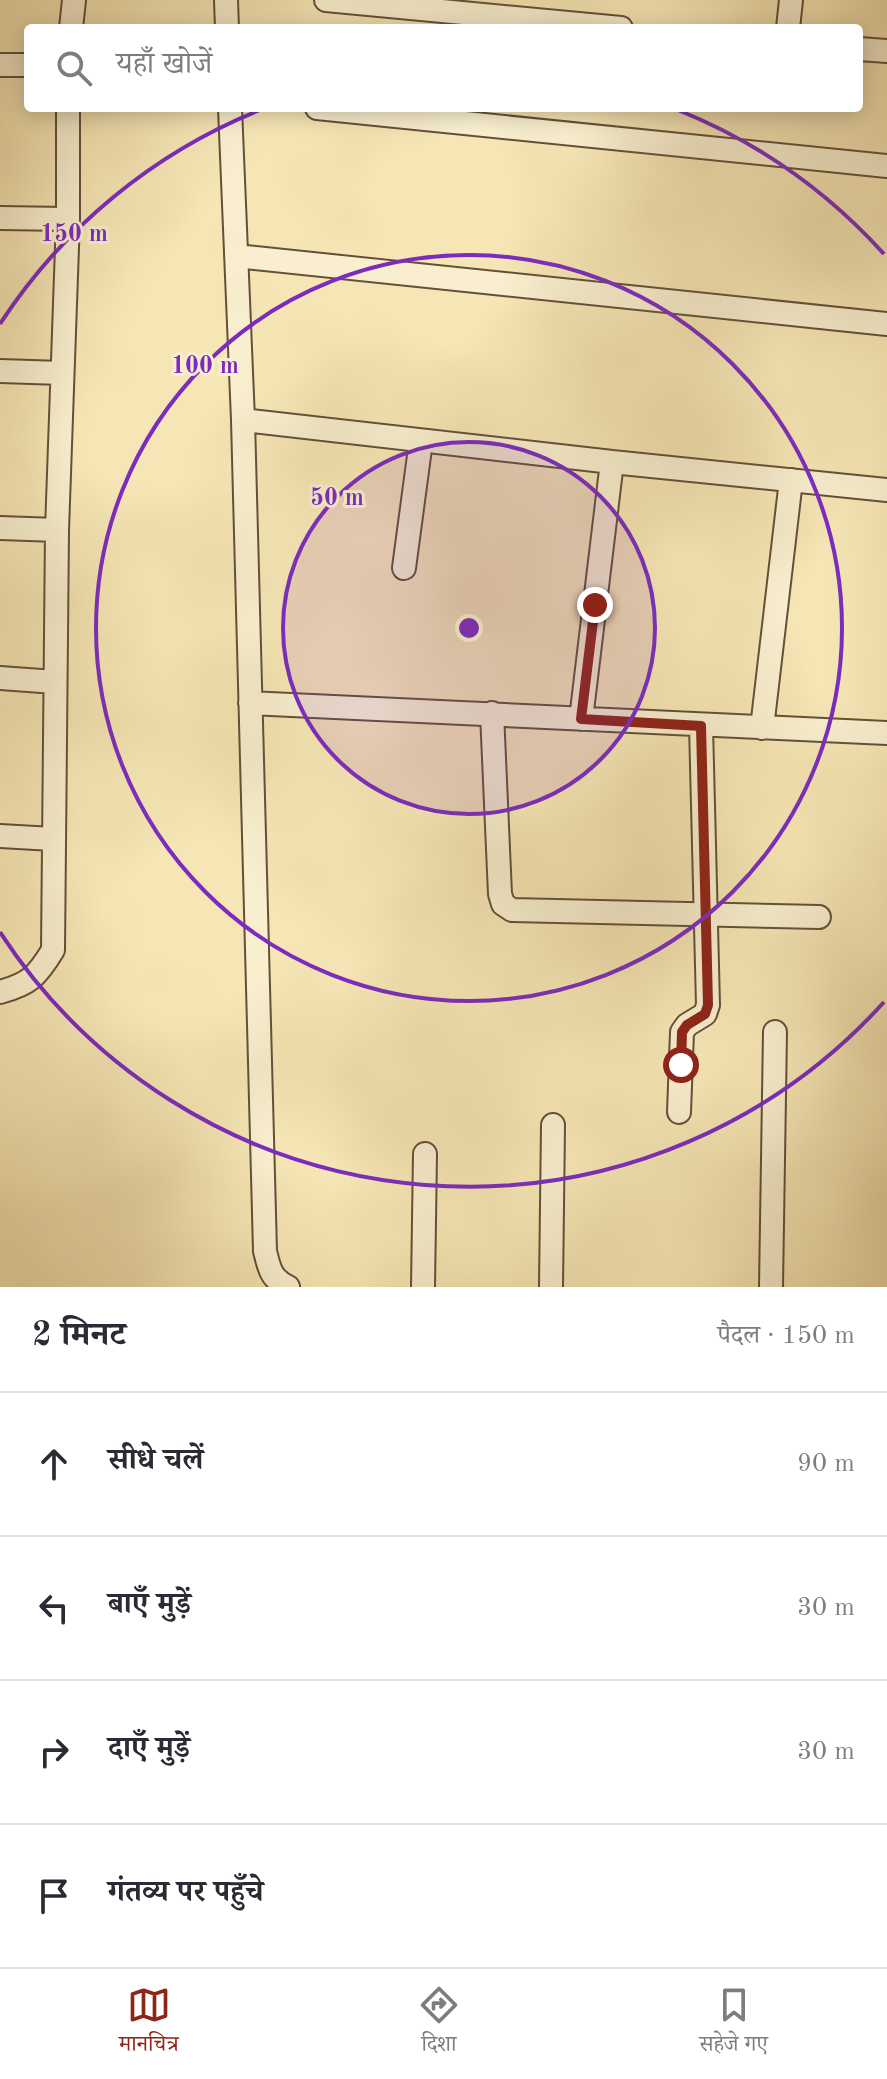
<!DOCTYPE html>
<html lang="hi">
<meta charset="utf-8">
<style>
body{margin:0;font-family:"Old Standard TT","Noto Serif Devanagari",serif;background:#f2f2f3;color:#2b2b33}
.stop{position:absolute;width:24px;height:24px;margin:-18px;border:6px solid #8f2418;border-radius:50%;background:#fff}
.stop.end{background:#8f2418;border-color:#fff;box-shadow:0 2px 8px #0008}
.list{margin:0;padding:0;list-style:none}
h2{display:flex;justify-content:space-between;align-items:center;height:104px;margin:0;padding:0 32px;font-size:34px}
h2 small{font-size:26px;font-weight:400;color:#7c7c81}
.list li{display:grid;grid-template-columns:52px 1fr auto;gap:24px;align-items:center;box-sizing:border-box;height:144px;padding:0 32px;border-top:2px solid #e1e1e2}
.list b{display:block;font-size:30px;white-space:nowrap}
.list em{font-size:26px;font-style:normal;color:#7c7c81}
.icon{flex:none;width:44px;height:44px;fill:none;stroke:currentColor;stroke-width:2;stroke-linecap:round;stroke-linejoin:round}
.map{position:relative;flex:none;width:887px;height:1287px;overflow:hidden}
.search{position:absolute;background:#fff;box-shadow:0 4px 20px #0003;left:24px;right:24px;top:24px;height:88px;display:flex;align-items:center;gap:20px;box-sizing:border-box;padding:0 28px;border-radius:8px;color:#7c7c81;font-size:30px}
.sheet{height:680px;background:#fff}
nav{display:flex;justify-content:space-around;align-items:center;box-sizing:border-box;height:112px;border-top:2px solid #e1e1e2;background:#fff;font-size:22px;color:#7c7c81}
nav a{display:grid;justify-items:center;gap:4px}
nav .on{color:#8f2418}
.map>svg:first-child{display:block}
</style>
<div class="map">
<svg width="887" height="1287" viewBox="0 0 887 1287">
<rect width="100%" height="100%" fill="#f6e6b5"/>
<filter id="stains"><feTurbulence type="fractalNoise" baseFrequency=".0025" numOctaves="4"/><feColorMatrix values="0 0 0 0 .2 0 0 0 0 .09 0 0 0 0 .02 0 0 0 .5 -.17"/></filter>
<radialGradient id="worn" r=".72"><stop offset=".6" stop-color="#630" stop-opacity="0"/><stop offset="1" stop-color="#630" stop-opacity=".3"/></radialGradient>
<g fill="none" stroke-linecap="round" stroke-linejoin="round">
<defs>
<path id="street" d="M226 0 227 28
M326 0 621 28
M71 28 74 0
M788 28 791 0
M859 49 887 51
M0 65H28
M230 108 243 420 265 1251C269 1268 271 1279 288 1287
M317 108 887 166
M0 218 68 219
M236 256 887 324
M0 371 62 373
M243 420 612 462 887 490
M0 528 57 530
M404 568 421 441
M0 678 55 682
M250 703 887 733
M492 713 500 894 503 904 512 910 819 917
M581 719 612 462
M762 728 791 480
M0 836 53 839
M0 992C30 984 37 976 53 950L57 530 68 219V108
M679 1112 682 1032 687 1025 705 1014 708 1005 701 726
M423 1287 425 1154
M551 1287 553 1125
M771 1287 775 1032"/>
</defs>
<use href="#street" stroke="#645038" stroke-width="26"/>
<use href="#street" stroke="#f9efcf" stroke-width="22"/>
</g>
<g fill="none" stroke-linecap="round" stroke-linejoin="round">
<path stroke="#8f2418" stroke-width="10" d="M595 605 581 719 701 726 708 1005 705 1014 687 1025 682 1032 681 1065"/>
</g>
<circle cx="469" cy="628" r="186" fill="#7b2cbf" fill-opacity=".12"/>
<g fill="none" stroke="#7b2cbf" stroke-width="4">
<circle cx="469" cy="628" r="186"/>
<circle cx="469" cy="628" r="373"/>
<path d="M884 1002A559 559 0 0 1 0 932M0 324A559 559 0 0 1 260 110M678 110A559 559 0 0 1 884 254"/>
</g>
<circle cx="469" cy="628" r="12" fill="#7b2cbf" stroke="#f9efcf" stroke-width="4"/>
<g font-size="24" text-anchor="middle" font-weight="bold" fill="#7b2cbf" stroke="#f9efcf" stroke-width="6" stroke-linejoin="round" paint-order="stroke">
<text x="74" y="241">150 m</text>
<text x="205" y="373">100 m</text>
<text x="337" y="505">50 m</text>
</g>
<rect width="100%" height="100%" filter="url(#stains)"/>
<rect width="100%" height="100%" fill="url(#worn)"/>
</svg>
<div class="stop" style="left:681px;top:1065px"></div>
<div class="stop end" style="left:595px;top:605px"></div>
<div class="search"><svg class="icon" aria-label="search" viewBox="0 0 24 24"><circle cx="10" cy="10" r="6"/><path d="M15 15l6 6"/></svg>यहाँ खोजें</div>
</div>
<section class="sheet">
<h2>2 मिनट<small>पैदल · 150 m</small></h2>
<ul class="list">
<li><svg class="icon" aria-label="ahead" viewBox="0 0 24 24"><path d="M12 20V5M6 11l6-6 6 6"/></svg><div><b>सीधे चलें</b></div><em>90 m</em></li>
<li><svg class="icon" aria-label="left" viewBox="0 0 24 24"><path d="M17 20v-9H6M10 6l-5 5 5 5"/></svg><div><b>बाएँ मुड़ें</b></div><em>30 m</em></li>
<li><svg class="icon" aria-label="right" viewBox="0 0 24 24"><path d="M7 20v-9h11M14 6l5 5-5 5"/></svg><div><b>दाएँ मुड़ें</b></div><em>30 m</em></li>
<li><svg class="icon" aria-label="arrive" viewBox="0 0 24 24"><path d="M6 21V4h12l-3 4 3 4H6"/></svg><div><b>गंतव्य पर पहुँचे</b></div></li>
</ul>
</section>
<nav>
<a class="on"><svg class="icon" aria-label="map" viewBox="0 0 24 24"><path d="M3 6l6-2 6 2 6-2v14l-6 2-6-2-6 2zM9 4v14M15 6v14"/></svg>मानचित्र</a>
<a><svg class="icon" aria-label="directions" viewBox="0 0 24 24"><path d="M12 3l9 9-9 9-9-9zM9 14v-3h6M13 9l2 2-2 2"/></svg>दिशा</a>
<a><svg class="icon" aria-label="saved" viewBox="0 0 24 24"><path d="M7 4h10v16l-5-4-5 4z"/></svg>सहेजे गए</a>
</nav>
